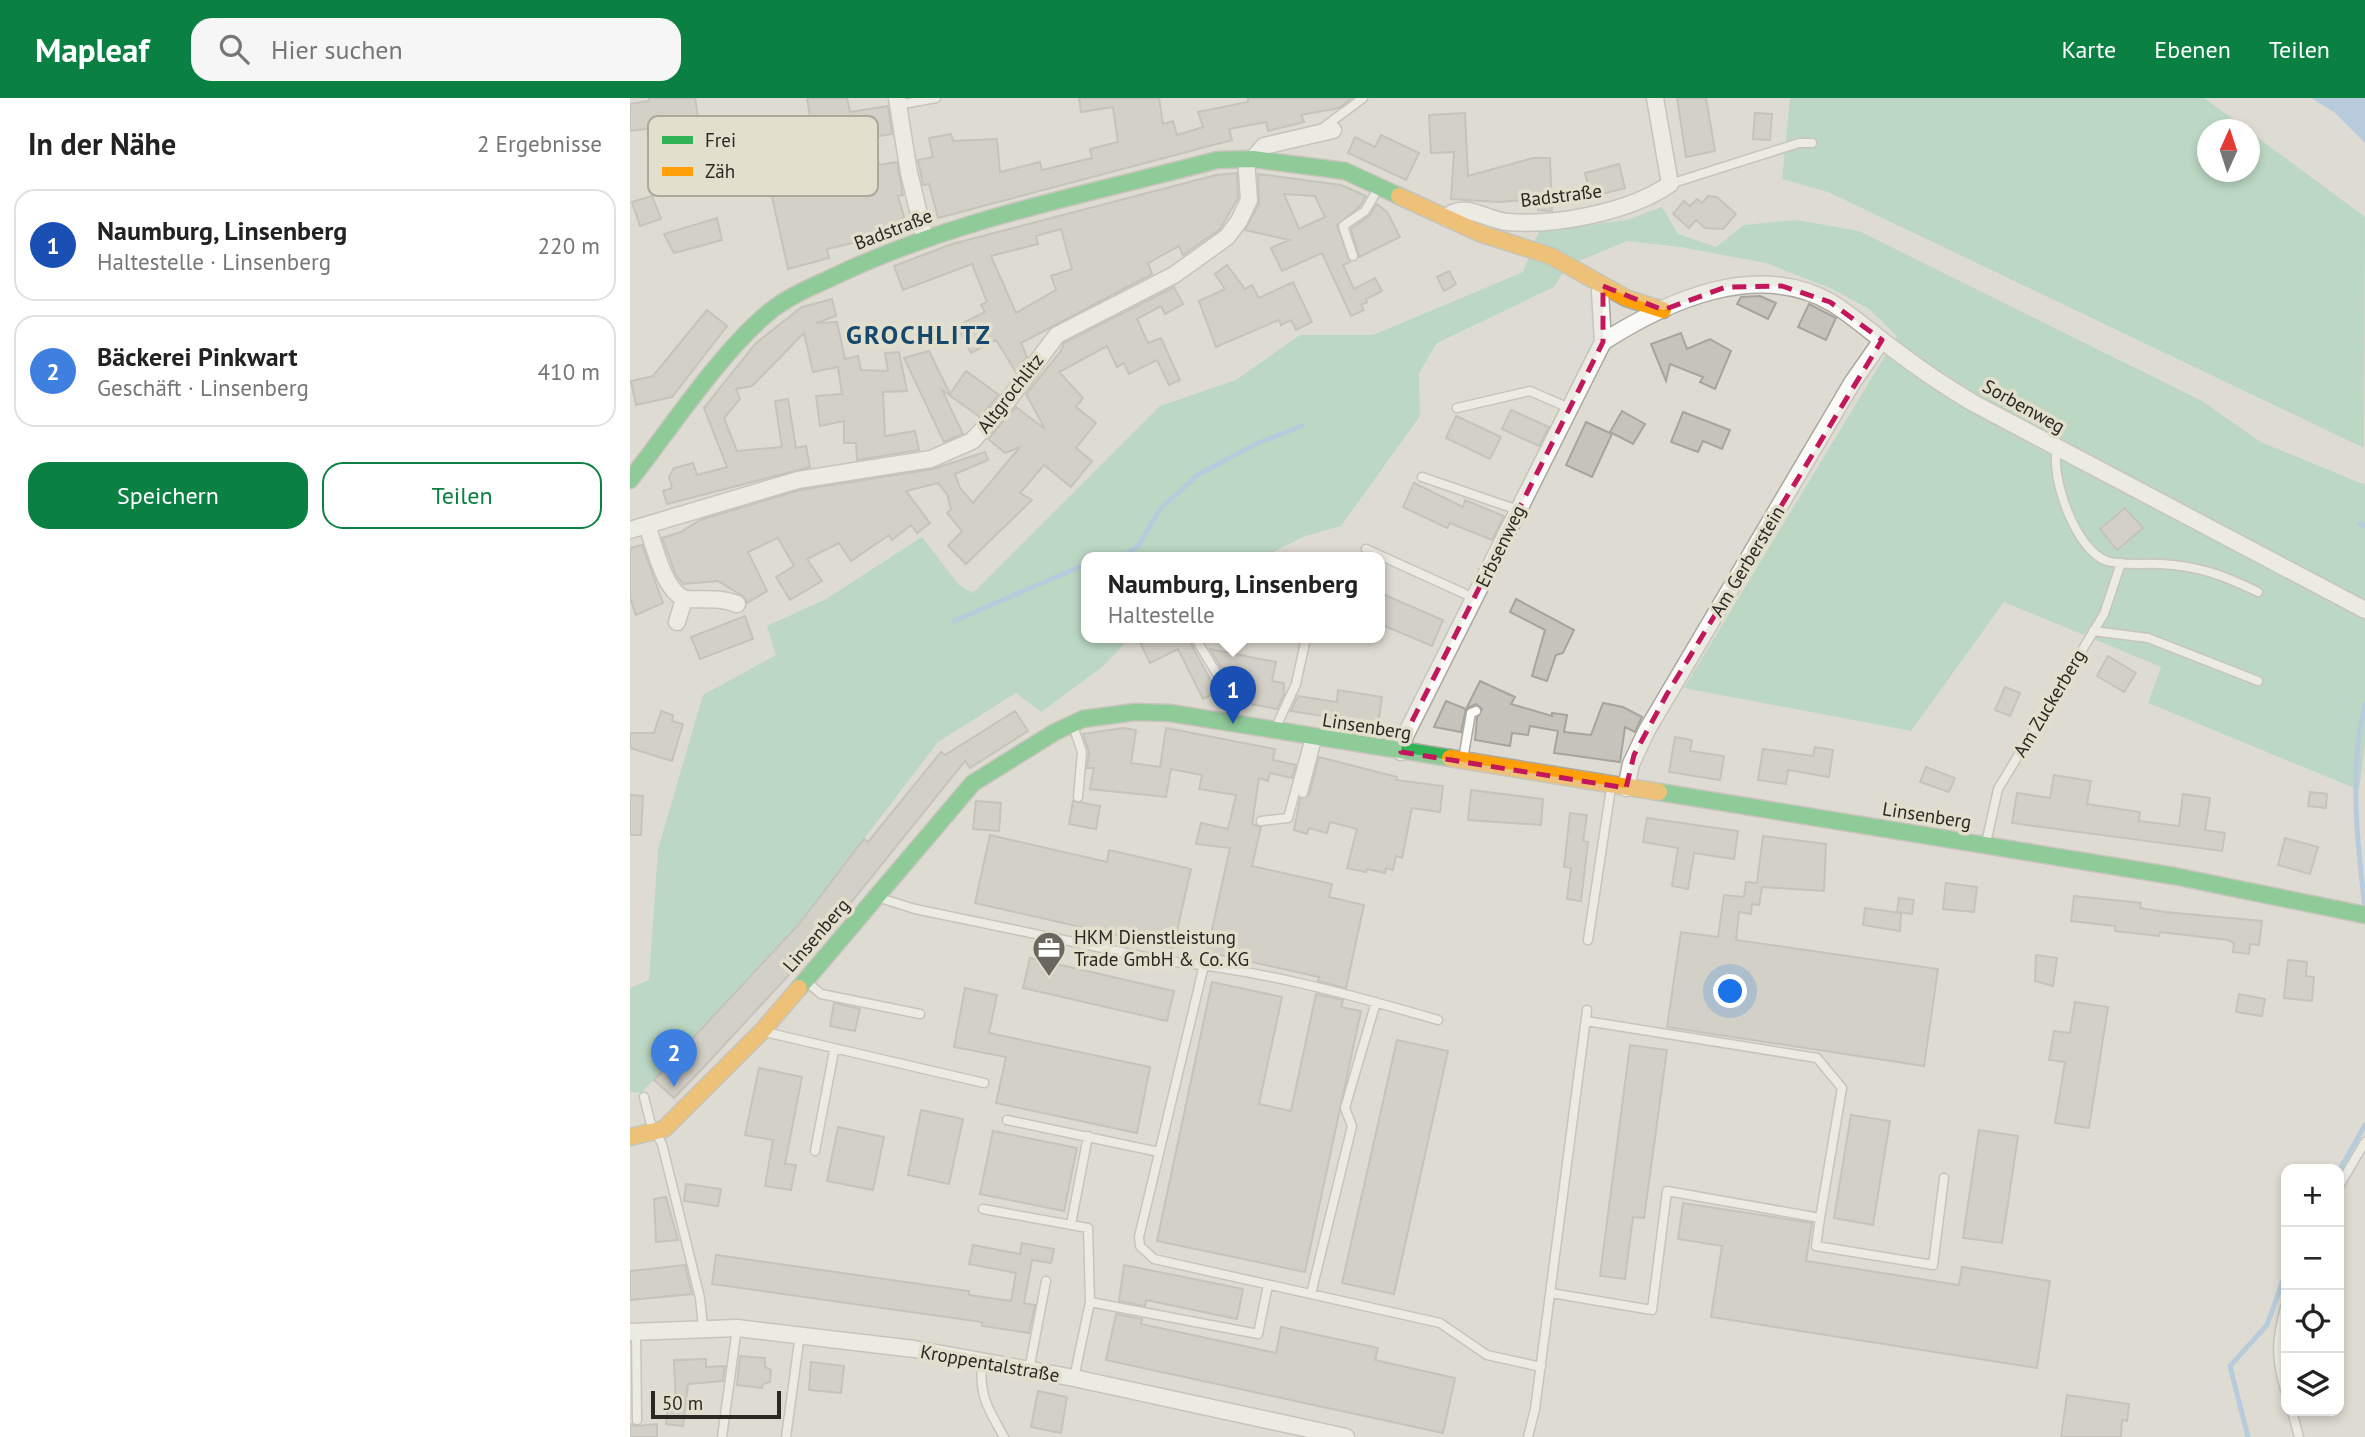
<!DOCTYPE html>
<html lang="de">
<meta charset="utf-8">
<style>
body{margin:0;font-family:"PT Sans",sans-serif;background:#f6f6f6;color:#222}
.controls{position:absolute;right:21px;bottom:21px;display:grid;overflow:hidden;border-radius:14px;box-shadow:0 4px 10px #0003}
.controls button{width:63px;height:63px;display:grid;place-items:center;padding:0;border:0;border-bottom:2px solid #e0e0e0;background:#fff;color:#222;font:35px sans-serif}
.compass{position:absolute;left:1567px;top:21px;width:63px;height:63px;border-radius:50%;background:#fff;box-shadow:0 4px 10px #0003;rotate:3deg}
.scale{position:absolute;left:21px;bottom:18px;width:130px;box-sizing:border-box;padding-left:7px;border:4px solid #2a2822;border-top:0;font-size:19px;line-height:24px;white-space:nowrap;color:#2a2822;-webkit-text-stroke:5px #e3dfcd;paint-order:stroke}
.you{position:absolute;left:1101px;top:894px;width:24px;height:24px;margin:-18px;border:5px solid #fff;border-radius:50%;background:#1a73e8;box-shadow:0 0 0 10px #1a73e833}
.badge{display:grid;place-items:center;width:46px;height:46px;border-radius:50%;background:#0b8043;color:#fff;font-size:23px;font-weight:700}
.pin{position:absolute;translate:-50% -58px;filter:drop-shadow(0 2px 4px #0008)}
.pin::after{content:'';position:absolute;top:37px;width:24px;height:21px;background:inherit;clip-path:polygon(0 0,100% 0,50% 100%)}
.popup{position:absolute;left:451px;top:454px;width:304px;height:91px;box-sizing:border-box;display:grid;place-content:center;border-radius:14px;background:#fff;filter:drop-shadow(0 2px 5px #0005);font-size:23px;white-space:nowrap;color:#767676}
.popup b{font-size:26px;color:#222}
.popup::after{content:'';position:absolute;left:50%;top:100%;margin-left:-14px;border:14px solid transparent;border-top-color:#fff}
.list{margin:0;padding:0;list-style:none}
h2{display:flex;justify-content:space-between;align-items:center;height:91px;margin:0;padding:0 28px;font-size:30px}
h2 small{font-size:23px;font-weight:400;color:#767676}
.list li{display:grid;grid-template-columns:46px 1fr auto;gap:21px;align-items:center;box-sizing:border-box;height:112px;margin:0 14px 14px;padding:0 14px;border:2px solid #e0e0e0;border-radius:21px}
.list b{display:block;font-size:26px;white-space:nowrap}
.list p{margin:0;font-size:23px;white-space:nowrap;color:#767676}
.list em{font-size:23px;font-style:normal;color:#767676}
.actions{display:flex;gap:14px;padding:21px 28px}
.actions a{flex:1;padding:16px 0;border:2px solid #0b8043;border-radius:21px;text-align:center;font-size:24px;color:#0b8043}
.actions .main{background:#0b8043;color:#fff}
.icon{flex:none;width:38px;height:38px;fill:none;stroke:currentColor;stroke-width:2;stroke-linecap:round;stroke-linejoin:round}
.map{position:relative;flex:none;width:1735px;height:1339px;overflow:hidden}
header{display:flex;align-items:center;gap:42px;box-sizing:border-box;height:98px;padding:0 35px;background:#0b8043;color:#fff}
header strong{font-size:33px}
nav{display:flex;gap:38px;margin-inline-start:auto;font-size:24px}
.search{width:490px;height:63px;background:#f6f6f6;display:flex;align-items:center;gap:18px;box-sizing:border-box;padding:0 24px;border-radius:21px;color:#767676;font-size:26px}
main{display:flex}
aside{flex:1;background:#fff}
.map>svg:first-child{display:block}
</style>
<header>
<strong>Mapleaf</strong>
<div class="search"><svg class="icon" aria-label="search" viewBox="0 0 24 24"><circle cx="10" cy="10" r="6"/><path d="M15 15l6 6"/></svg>Hier suchen</div>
<nav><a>Karte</a><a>Ebenen</a><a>Teilen</a></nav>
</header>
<main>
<aside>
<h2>In der Nähe<small>2 Ergebnisse</small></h2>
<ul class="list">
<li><span class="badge" style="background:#1a4fb4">1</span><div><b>Naumburg, Linsenberg</b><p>Haltestelle · Linsenberg</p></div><em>220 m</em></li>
<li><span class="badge" style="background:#3f7fe0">2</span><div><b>Bäckerei Pinkwart</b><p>Geschäft · Linsenberg</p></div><em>410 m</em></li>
</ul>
<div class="actions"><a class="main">Speichern</a><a>Teilen</a></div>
</aside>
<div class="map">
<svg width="1735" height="1339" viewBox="0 0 1735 1339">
<rect width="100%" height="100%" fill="#dedcd2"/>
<path fill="#93d2b3" d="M1160 0H1574L1617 31 1577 32V74H1619L1620 34 1735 119 1734 350 1198 94 1152 81Z
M1032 109 1048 136 1086 149 1114 127 1167 122 1229 133 1572 303 1631 344 1735 387V646L1729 692 1518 605 1531 569 1374 504 1281 633 1054 590 1267 238 1239 211 1200 190 1136 165 1050 149 997 143 937 168 924 189 807 245 789 275 790 318 711 428 675 438 631 460H456V540H500L471 570 411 614 386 595 308 644 169 826 11 995 0 994V890L19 882 28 751 73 597 146 557 137 528 196 501 292 439 329 487 343 495 530 308 606 282 670 237H743L893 174 909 133 997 122Z"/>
<path fill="#8bb6e8" d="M1681 0H1735V45L1704 14Z"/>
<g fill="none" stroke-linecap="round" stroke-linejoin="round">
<path stroke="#8bb6e8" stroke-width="5" d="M1730 426 1735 428
M469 460H472
M491 460 509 447 530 411 569 376 628 345 672 328
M324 523 456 466
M1735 810C1727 743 1719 672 1735 606
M1709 1073 1735 1027
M1618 1339 1600 1268 1637 1227 1656 1174"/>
</g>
<path fill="#c5c3bb" stroke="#a6a49d" stroke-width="2" fill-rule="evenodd" d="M19 0H65L74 57 51 61 57 84 34 91 26 65 23 30 0 33V6L19 3Z
M177 0H217L220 14 258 8 262 36 243 39 249 67 267 64 273 97 268 98 278 132 197 151 199 160 158 171 131 49 183 39Z
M449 0H529L533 26 543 23 547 37 573 29 568 14 618 4V0H722L709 10 671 17 674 24 638 33 636 24 599 31 602 42 308 120 299 86 293 87 288 62 303 59 299 40 321 36 323 43 367 41 370 74 410 64 412 72 462 60 460 51 488 44 483 9 451 14Z
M1047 0H1076L1085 53 1056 59Z
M835 15 838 78 903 60H920L922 113 908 112 909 101 869 104 821 101 824 54 801 55 799 17Z
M1125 15 1142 16 1140 42 1123 41Z
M751 37 789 55 776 82 718 55 725 39 745 49Z
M989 66 995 90 961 99 955 75Z
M607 75 608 100 590 131 553 157 549 148 518 165 522 176 391 245 397 259 386 274 366 242 341 255 327 228 355 214 351 207 357 204 342 166 273 192 264 168 322 146 586 77ZM431 131 442 171 421 178 426 192 386 215 361 158 408 146 406 138Z
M628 76 711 87 736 98 730 108 707 127 720 164 713 167 724 191 745 180 752 193 736 201 737 204 731 207 734 212 721 218 692 155 652 173 641 150 659 142 615 132 629 106ZM654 96 685 98 695 119 669 131Z
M22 98 31 121 10 128 2 104Z
M1078 98 1087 99 1106 116 1093 131 1075 130 1066 122 1059 130 1043 116 1054 103 1060 108 1067 101 1072 105Z
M747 106 757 114 770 139 729 159 721 131 739 118Z
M87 120 92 142 44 155 34 136Z
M597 167 615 191 622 187 629 200 663 184 682 224 666 232 661 222 651 227 649 222 586 249 569 203 595 191 585 176Z
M819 173 826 186 814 193 807 179Z
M544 189 553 206 535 216 531 208 507 221 518 245 531 240 550 282 539 287 527 262 499 276 494 265 487 269 477 248 429 274 453 300 446 309 466 325 446 350 462 363 441 389 414 367 390 395 402 402 336 466 318 448 332 433 317 415 321 411 317 396 308 385 276 393 300 425 287 435 281 427 262 442 259 437 221 463 209 445 177 461 192 483 160 502 146 479 164 468 148 440 118 454 137 493 117 505 114 499 88 483 53 486 46 477 32 440 51 434 70 422 170 392 303 371 355 354 358 362 325 376 330 390 343 405 390 349 375 355 358 341 386 309 415 331 396 296 431 253 434 245Z
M1130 198 1146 205 1138 221 1107 206 1111 199Z
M202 201 206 218 186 225 207 224 215 261 228 258 231 272 258 273 255 255 269 254 277 293 253 294 255 338 285 333 289 352 227 362 226 345H214V323L190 328 186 298 212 296 208 269 183 274 174 235 122 288 106 291 110 301 94 320 107 353 152 349 145 303 158 301 166 350 176 348 180 369 37 406 33 393 42 390 39 379 44 370 63 365 67 377 97 369 74 310 126 245 172 209Z
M1179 206 1206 220 1196 242 1168 229Z
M77 212 97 228 42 299 6 307 1 283 23 278Z
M1051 235 1057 251 1080 241 1101 253 1085 291 1070 284 1073 279 1040 266 1036 283 1021 246Z
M299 253 320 296 336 273 369 297 350 319 312 292 333 336 314 344 274 260Z
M881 312 919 329 909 348 872 331Z
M992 313 1015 326 1003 346 980 334Z
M1053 314 1100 332 1092 351 1073 343 1068 354 1041 344Z
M826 318 871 339 860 361 816 340Z
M956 324 982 336 962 379 936 367Z
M784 385 833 409 835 402 874 418 862 442 820 425 817 430 773 409Z
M1495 410 1513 430 1487 452 1470 431Z
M12 447 33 505 6 517 0 500V450Z
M750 495 813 522 802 548 750 526Z
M886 501 944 532 933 555 926 557 917 583 902 578 915 532 880 514Z
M115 518 123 541 70 561 61 539Z
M508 540H561V546L587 594 573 601 548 551 520 565Z
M580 551 646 564 642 583 654 585V596L647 611 610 604 607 597 612 573 591 569Z
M1478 558 1506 575 1494 594 1467 578Z
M850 583 885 599 881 606 922 618V615L937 617 934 634 961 637 973 605 993 609 1012 619 1005 634 995 629 990 664 924 655 928 633 900 628 898 637 882 635 880 648 845 642 847 620 852 611 846 606 836 611Z
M1375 589 1390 595 1380 618 1365 612Z
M708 592 752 599 748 627 661 613 668 598 707 604Z
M816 603 836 611 831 634 804 629Z
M31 613 43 617 42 623 53 626 42 663 0 650V635H24Z
M385 613 398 633 340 670 335 663 190 843 73 970 44 1000 24 982 169 826 234 741 238 744 311 654 315 657Z
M493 630 506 632 501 665 530 669 536 630 645 651 643 662 666 667 662 680 640 675 638 683 629 680 622 726 631 729 622 768 702 786 699 799 734 807 716 890 688 883 689 879 577 854 600 750 566 746 571 725 598 731 606 697 569 691 572 677 541 671 536 699 460 691 464 670H457L459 654 453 636Z
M1045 639 1062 642 1060 653 1094 658 1090 682 1039 674Z
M1185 649 1203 652 1199 679 1158 672 1156 686 1128 682 1133 651 1183 658Z
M689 659 767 679 766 682 813 688 810 714 782 710 772 760 766 758 763 772 756 770 755 775 737 771 736 774 717 770 727 731 700 724 697 735 679 730 677 736 664 732 670 701 679 697Z
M1296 669 1325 680 1319 694 1290 684Z
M1424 677 1461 683 1457 706 1510 714 1509 723 1549 728 1553 696 1580 700 1575 732 1595 735 1592 753 1382 725 1387 695 1420 700Z
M841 692 913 701 911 727 838 722Z
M1680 694 1697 696 1696 710 1678 708Z
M0 697 13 698 11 737H0Z
M346 703 371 705 369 733 343 731Z
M443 703 470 708 466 731 439 726Z
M940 715 957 717 953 743 958 744 951 803 937 801 941 770 934 769Z
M1017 720 1108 733 1104 761 1064 755 1058 791 1042 788 1048 750 1013 744Z
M360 737 477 764 479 752 561 771 543 850 345 805Z
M1133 738 1196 746 1194 793 1132 789 1129 807 1122 806 1121 816 1109 814 1106 842 1308 871 1294 968 1037 929 1051 834 1088 839 1094 797 1114 799 1116 784 1127 785Z
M1655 740 1688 749 1680 776 1648 767Z
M1316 785 1347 789 1344 814 1313 811Z
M1444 798 1511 805 1510 810 1535 814 1632 823 1629 847 1620 846 1619 856 1603 854 1604 845 1598 842 1530 834 1529 838 1485 833V828L1441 823Z
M1269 800 1284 802 1282 816 1267 814Z
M1235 810 1271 815 1270 833 1233 827Z
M1406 857 1427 860 1423 888 1405 883Z
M400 860 544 893 537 923 393 890Z
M1658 862 1677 864 1676 878 1684 879 1682 903 1654 900Z
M582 884 652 899 629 1006 661 1013 686 896 713 902 711 909 731 913 675 1174 527 1143Z
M335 890 367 897 359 935 520 969 507 1035 366 1005 376 959 324 949Z
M1609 896 1635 901 1632 918 1606 914Z
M1445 904 1478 909 1459 1030 1425 1025 1435 964 1419 962 1424 933 1440 935Z
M204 905 230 911 225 933 200 928Z
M767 942 818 953 764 1196 712 1185Z
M1000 947 1037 952 1014 1120 1003 1119 995 1181 970 1178Z
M129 970 172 979 155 1066 166 1067 161 1092 135 1088 143 1042 115 1037Z
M291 1012 333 1021 319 1086 278 1077Z
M1221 1017 1260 1023 1243 1127 1204 1120Z
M208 1029 254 1039 243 1092 197 1083Z
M1349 1032 1388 1038 1372 1145 1333 1140Z
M363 1033 447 1050 434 1113 350 1096Z
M56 1086 91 1091 88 1108 54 1103Z
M36 1099 48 1142 26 1144 24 1101Z
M1053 1105 1182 1125 1176 1163 1329 1187 1332 1169 1420 1183 1407 1270 1081 1219 1092 1148 1048 1141Z
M392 1145 424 1151 421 1165 402 1162 394 1205 405 1207 399 1235 352 1228V1224L82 1186 86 1157 339 1193V1197L381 1203 386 1175 339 1166 343 1147 390 1156Z
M55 1167 62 1196 0 1202V1173Z
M494 1167 613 1191 607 1221 516 1202 515 1208 489 1203Z
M486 1216 512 1221 511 1226 646 1255 651 1229 748 1250 745 1262 825 1280 813 1335 476 1262Z
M110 1258 135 1260V1269L141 1272 140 1284 133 1286 132 1290 107 1287Z
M76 1261V1269L95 1268 93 1283 58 1286 53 1328 36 1326 38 1307 46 1308 44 1262Z
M181 1264 214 1268 211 1295 179 1292Z
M408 1293 437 1299 431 1335 401 1329Z
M1437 1297 1499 1306 1497 1323 1492 1322 1491 1339H1431Z
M0 1326 6 1328 27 1326V1339H0Z"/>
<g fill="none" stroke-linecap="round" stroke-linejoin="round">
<defs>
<path id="lane" d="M268 7 306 0
M694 29 733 0
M1040 86 1169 45H1182
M723 158 713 128 735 113 748 91
M827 310 900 293 939 310
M1427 351C1420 379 1446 453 1477 463 1493 468 1513 465 1530 466 1569 468 1593 477 1628 494
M792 379 888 412
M736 451 844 500
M1463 533 1518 540 1628 583
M567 543 603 602 604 624
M443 628 452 654 448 699
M645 631 666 586 676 540
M833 661 841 615 846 613
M673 695 687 641
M631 723 658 720 680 639
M1356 745 1368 691 1474 516 1491 465
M250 800 285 811 535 863C627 871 719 896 808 922
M958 842 981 690
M574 867 509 1139 510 1148 524 1161 810 1225 857 1257 911 1269
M177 884 191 896 290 916
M956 923 1187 960 1212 990 1190 1120
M135 934 354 985
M14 999 20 1023 32 1046 70 1200 73 1229
M377 1022 529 1054
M185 1053 204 953
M1709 1088 1735 1044
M353 1111 458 1130 460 1204 444 1280
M441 1126 458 1038
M921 1195 1022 1212 1037 1093 1190 1120 1186 1148 1303 1167 1314 1080
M681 1196 722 1028 715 1010 746 904
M460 1204 628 1236 638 1187
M1656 1206C1646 1242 1645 1259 1656 1295
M6 1234 7 1322
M352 1262C349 1298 357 1309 374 1339
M399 1272 416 1183
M1662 1313 1669 1339
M92 1339 107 1230
M156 1339 170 1236
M898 1339 905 1311 957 912"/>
<path id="street" d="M267 0 279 75 295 141
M623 61 634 48 703 32
M816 120C833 102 858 123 878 124 926 128 1000 114 1040 86L1025 0
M973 244C1038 202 1128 162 1202 205 1223 218 1242 235 1262 250 1288 270 1316 289 1345 306L1735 512
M17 427C24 446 35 499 58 501 75 502 90 499 107 506
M0 432 168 382 301 361 342 343 373 309 427 237 544 177 597 139 609 123 619 102 616 61
M47 524 54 501
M771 654 775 638 973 244 970 194 973 188
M996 690 1001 666 1017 632 1222 285 1252 242
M0 1234 107 1230 284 1251 444 1280 716 1339"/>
<path id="fast" d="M0 382C41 330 89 256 138 215 157 199 181 189 203 179 323 121 459 96 587 62L623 61 715 73 769 98
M1029 694 1544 778 1735 817
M169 890 343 685 425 634 453 621 505 614 540 615 820 660"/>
<path id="slow" d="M769 98 852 136 921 158 996 200 1033 212
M820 660 1029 694
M0 1039 34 1031 132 933 169 890"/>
</defs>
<use href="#lane" stroke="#aaa8a0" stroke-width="11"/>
<use href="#street" stroke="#aaa8a0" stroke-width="19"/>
<use href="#fast" stroke="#aaa8a0" stroke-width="19"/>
<use href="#slow" stroke="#aaa8a0" stroke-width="19"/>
<use href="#lane" stroke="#fafaf8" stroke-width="8"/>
<use href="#street" stroke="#fafaf8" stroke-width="16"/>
<use href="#fast" stroke="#30b455" stroke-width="16"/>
<use href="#slow" stroke="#ff9f0a" stroke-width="16"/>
</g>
<path d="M0 0H1735V1339H0ZM973 188 1033 212 1096 189 1152 188 1200 204 1252 242 1037 596 1004 657 996 690 771 654 773 641 973 244Z" fill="#dedcd2" fill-opacity=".55" fill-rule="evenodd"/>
<path fill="none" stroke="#c2185b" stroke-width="5" stroke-dasharray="14 9" stroke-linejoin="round" d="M973 188 1033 212 1096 189 1152 188 1200 204 1252 242 1037 596 1004 657 996 690 771 654 773 641 973 244Z"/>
<defs>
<symbol id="office-pin" viewBox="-11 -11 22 30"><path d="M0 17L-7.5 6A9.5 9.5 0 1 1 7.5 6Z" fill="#696760" stroke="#e3dfcd"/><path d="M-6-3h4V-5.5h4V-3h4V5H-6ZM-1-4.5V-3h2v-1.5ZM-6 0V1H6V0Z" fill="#fff"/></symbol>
</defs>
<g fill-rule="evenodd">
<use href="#office-pin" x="400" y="831" width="38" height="52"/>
</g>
<g text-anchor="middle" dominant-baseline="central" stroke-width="7" stroke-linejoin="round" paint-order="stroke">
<g font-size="19" fill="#2a2822" stroke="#e3dfcd">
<text transform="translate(931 97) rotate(-7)">Badstraße</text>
<text transform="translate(263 131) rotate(-21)">Badstraße</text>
<text transform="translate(380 295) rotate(-52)">Altgrochlitz</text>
<text transform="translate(1394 308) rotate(29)">Sorbenweg</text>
<text transform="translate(870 448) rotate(-64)">Erbsenweg</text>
<text transform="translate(1117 463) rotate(-59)">Am Gerberstein</text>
<text transform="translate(1419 605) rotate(-59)">Am Zuckerberg</text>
<text transform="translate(737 628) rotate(9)">Linsenberg</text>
<text transform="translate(1297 717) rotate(9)">Linsenberg</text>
<text transform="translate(186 837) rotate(-49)">Linsenberg</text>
<text transform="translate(360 1265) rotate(10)">Kroppentalstraße</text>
</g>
<g font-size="19" fill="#2a2822" stroke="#e3dfcd" text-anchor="start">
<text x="444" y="839">HKM Dienstleistung<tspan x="444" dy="22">Trade GmbH &amp; Co. KG</tspan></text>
</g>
<g font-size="26" font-weight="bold" letter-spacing="2" fill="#15486c" stroke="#e3dfcd">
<text x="289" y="236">GROCHLITZ</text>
</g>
</g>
<rect x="18" y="18" width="230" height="80" rx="10" fill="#e3dfcd" stroke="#aca89a" stroke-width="2"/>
<rect x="32" y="38" width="31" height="8" fill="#30b455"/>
<rect x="32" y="69" width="31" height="9" fill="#ff9f0a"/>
<g font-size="19" fill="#2a2822">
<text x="75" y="49">Frei</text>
<text x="75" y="80">Zäh</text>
</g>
</svg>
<div class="controls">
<button>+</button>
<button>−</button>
<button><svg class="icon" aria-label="locate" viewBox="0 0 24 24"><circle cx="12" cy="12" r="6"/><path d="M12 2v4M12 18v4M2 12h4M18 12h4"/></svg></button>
<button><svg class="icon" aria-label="layers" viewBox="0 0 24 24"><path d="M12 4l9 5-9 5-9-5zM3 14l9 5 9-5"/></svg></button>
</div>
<svg class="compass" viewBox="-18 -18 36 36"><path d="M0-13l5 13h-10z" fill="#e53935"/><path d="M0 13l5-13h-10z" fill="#767676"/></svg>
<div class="scale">50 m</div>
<div class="you"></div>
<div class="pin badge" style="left:603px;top:626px;background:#1a4fb4">1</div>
<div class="popup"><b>Naumburg, Linsenberg</b>Haltestelle</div>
<div class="pin badge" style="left:44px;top:989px;background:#3f7fe0">2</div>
</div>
</main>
